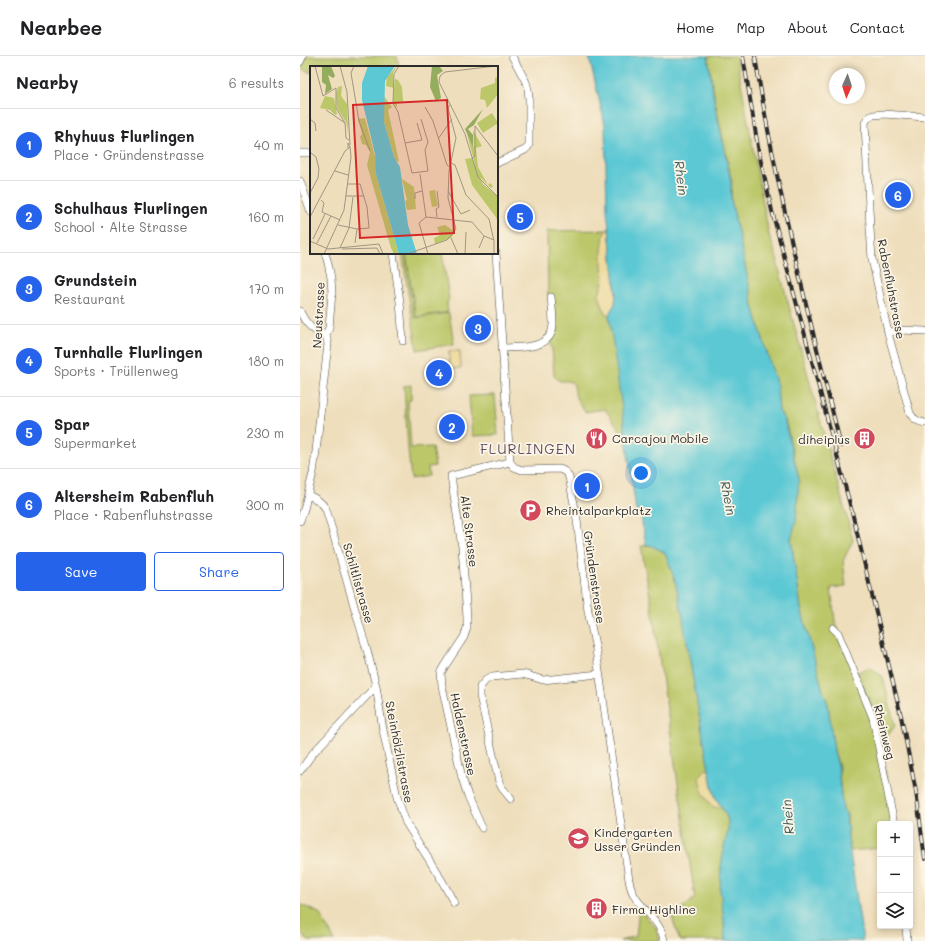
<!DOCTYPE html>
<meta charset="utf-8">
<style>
body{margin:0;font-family:Mali,sans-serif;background:#f6f6f6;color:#202124}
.controls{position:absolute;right:12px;bottom:12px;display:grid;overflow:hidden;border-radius:4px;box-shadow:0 2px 6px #0003}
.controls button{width:36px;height:36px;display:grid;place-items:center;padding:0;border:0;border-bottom:1px solid #e0e0e0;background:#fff;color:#202124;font:20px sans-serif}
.compass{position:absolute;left:529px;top:12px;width:36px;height:36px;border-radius:50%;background:#fff;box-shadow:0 2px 6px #0003;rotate:183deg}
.you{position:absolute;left:341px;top:417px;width:14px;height:14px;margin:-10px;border:3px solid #fff;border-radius:50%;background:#1a73e8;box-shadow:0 0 0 6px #1a73e833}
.badge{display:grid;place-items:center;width:26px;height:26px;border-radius:50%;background:#2563eb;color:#fff;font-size:13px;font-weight:700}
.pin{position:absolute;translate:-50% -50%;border:2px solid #fff;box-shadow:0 1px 4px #0006}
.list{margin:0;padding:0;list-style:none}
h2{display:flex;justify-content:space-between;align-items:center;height:52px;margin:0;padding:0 16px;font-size:17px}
h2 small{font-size:13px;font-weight:400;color:#757577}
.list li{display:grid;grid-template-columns:26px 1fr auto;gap:12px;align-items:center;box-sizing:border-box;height:72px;padding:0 16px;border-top:1px solid #e0e0e0}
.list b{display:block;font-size:15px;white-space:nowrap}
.list p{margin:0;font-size:13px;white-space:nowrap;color:#757577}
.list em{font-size:13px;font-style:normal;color:#757577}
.actions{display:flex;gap:8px;padding:12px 16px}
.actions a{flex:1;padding:9px 0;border:1px solid #2563eb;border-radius:4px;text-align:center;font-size:14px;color:#2563eb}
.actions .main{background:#2563eb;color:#fff}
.icon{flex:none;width:22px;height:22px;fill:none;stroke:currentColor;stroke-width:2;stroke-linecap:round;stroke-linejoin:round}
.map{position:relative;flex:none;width:625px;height:885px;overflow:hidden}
header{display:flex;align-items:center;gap:24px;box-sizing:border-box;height:56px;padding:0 20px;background:#fff;border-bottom:1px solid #e0e0e0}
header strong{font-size:19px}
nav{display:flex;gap:22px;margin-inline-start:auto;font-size:14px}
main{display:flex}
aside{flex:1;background:#fff}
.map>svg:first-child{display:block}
</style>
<header>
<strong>Nearbee</strong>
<nav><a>Home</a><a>Map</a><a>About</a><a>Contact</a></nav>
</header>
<main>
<aside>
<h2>Nearby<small>6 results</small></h2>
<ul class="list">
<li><span class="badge">1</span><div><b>Rhyhuus Flurlingen</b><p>Place · Gründenstrasse</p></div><em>40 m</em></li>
<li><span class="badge">2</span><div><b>Schulhaus Flurlingen</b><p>School · Alte Strasse</p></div><em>160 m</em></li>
<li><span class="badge">3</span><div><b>Grundstein</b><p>Restaurant</p></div><em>170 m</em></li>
<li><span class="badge">4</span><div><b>Turnhalle Flurlingen</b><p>Sports · Trüllenweg</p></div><em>180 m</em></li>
<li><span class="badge">5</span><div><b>Spar</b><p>Supermarket</p></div><em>230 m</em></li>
<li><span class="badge">6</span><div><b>Altersheim Rabenfluh</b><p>Place · Rabenfluhstrasse</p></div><em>300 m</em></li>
</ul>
<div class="actions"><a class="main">Save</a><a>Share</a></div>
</aside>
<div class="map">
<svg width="625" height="885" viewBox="0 0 625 885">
<rect width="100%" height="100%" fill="#fcf5e5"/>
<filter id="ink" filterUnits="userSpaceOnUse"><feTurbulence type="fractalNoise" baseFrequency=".025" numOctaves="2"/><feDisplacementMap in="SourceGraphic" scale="8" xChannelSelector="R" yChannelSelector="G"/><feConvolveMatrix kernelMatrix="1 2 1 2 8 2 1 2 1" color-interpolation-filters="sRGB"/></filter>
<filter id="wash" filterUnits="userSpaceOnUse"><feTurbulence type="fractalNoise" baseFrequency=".012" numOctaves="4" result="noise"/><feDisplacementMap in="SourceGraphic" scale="16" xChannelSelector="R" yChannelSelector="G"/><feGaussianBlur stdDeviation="0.9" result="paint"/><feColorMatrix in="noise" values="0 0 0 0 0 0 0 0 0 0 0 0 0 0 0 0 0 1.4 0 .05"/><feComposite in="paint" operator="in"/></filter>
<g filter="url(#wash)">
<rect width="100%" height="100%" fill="#eedebc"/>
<path fill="#bbc769" stroke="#73794a" d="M3 0H97L99 11H11V17L0 12V6Z
M408 0H436L469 179 478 205 477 206 553 484 543 505 546 530 531 532 535 565 575 661 595 768H580V792L551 795 548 782 547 758 543 754 540 730 539 710 534 695 528 648 523 635 501 552 491 483 496 465 499 423 485 363 479 355 477 330 453 250 446 214 431 143 432 126 415 44Z
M309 174 312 201 299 239 305 257 309 259 326 376H321L305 353 285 356C282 351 278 346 276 341 274 336 276 329 271 326 263 323 259 329 254 319L252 291 248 283 252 277 251 241 248 238 247 175Z
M102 197H105L115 262 149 257 154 288 117 294Z
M106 197H142L149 243 147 246 148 256 116 261Z
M111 329V344L108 345 111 392 132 391 135 410 128 411 129 420 111 423 108 393 104 330Z
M195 339 198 379 172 380 169 340Z
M350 489 364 496 368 504 375 524 382 557 398 653 412 730 415 740 426 759 428 765V775L424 791 421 812 425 885H381L379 883 372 861 395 842 351 546 341 490Z
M570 611 583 621 595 670 582 687 575 661 558 616Z
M0 848 19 857 35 885H8L0 875Z
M339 853 356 872 360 885H320L336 880Z"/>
<path fill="#eeda9e" stroke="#8c8264" d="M306 174H309L316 237 315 248 311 254 309 259 305 257 299 239 304 223 302 209V195L304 179Z
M149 295H160L161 312 150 313Z
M409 713C411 727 413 740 422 752L413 751C404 740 401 735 399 721L403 715Z"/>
<path fill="#5cc8d4" stroke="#447a80" d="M289 0H408L414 44 431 126V143L446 214 453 250 477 330 479 355 484 363 499 423 496 465 491 483 501 552 523 635 528 648 534 695 538 710 540 730 543 754 546 758 548 783 563 885H425L424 865 420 834 421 812 424 791 428 775V765L426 759 415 740 412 730 398 653 382 557 375 524 368 504 364 496 350 489H346L340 454 336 455 309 259 311 254 315 248 316 237 307 154 305 69Z"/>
</g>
<g filter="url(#ink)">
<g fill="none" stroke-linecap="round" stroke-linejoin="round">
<defs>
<path id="street" d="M0 6 3 0
M625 61 584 58 573 59 567 63 565 67 570 172 572 203 588 277 610 357C613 363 618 366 625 367
M0 97H11
M197 107 225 94 228 91 229 89V43L228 33 226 26 212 0
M0 125 11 156
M93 197 100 246 103 285
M196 197 210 406 214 411 222 414 259 413C264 414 267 417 269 421L277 464 288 555 296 594 329 824C330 830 332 836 335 841 345 856 362 867 364 885
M0 255C5 267 13 276 26 279
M588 277 601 274 625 275
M202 292C220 291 252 294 253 269 253 260 252 250 251 241
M8 439C16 443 21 445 26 453L68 598 76 630 83 674 97 741 106 767 141 823 154 847
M0 465 4 453 13 417 16 395 28 288 26 279 29 272 32 237 31 222 28 207 25 197
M533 572 538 577 573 662 594 768
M0 715 13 697 76 630
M211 743 202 732 199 726 180 640V631L186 624 192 621 222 618 230 620 243 624 299 618
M182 772 168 740 162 722 142 630 141 617 145 610 164 581 167 572V562L162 491 151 420 210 406
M606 870 607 885"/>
</defs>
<use href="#street" stroke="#484641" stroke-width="8"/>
<use href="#street" stroke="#fff" stroke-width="7"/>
<defs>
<path id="rail" d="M443 0 459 97 472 155 552 456 601 660 616 736 625 803
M455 0C476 132 509 261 541 390"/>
</defs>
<use href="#rail" stroke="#2b2b2b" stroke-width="4"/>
<use href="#rail" stroke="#fcf5e5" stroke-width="2.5" stroke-dasharray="8" stroke-linecap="butt"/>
</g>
</g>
<defs>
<symbol id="restaurant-disc" viewBox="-11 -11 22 22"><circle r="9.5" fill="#d1495b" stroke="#fcf5e5"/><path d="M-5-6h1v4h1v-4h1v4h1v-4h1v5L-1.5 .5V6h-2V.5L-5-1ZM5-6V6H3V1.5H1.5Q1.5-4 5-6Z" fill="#fff"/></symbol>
<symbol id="building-disc" viewBox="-11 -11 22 22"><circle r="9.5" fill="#d1495b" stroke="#fcf5e5"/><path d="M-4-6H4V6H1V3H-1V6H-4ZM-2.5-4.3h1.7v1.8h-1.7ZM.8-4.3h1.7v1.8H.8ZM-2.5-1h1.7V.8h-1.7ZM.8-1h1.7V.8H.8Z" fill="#fff"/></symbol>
<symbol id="parking-disc" viewBox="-11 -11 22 22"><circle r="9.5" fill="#d1495b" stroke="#fcf5e5"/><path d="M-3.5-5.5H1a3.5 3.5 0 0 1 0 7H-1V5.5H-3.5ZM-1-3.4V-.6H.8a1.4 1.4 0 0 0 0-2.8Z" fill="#fff"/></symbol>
<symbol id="school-disc" viewBox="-11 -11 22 22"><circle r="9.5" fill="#d1495b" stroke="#fcf5e5"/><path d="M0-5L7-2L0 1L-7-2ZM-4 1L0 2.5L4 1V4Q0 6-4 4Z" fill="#fff"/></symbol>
</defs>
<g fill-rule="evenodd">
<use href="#restaurant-disc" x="284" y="370" width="25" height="25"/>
<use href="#building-disc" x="552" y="370" width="25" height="25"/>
<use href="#parking-disc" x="218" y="442" width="25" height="25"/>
<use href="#school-disc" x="266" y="770" width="25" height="25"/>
<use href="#building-disc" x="284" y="840" width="25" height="25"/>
</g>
<g text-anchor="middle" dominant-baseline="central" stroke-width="3.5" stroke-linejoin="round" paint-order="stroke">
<g font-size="12" fill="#2b2b2b" stroke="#fcf5e5">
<text transform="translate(592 233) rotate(79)">Rabenfluhstrasse</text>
<text transform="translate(18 259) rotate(-87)">Neustrasse</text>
<text transform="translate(170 475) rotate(83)">Alte Strasse</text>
<text transform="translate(295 521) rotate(82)">Gründenstrasse</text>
<text transform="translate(59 527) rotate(74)">Schiltlistrasse</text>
<text transform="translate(585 676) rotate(76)">Rheinweg</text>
<text transform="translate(164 678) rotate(78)">Haldenstrasse</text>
<text transform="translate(100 696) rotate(79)">Steinhölzlistrasse</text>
</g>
<g font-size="12" fill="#2b2b2b" stroke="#fcf5e5" text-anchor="start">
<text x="312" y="382">Carcajou Mobile</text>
<text x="550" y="383" text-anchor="end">diheiplus</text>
<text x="246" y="454">Rheintalparkplatz</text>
<text x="294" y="776">Kindergarten<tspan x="294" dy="14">Usser Gründen</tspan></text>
<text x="312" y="853">Firma Highline</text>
</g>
<g font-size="13" font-style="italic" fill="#3a5a5e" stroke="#fcf5e5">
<text transform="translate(382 122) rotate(83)">Rhein</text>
<text transform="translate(429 442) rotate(79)">Rhein</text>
<text transform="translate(487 761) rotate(-95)">Rhein</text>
</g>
<g font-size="14" letter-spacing="1" fill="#615168" stroke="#fcf5e5">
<text x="228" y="392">FLURLINGEN</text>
</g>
</g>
<g transform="translate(10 10)">
<rect width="188" height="188" fill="#eedebc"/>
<path d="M87 0 83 7 84 22 76 20 77 11ZM188 11V28L177 42 175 34 170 33 171 22 185 17V12ZM85 13 88 14 92 21 93 35 87 38V42L83 35ZM32 20 31 30 37 38 38 67 36 56 27 42 26 28 28 21ZM73 29 82 41 78 44 89 96 85 94 74 56ZM15 30 24 32 27 48 25 49 20 44 10 42ZM182 47 188 57 173 67 167 57ZM55 52 67 98 66 108 89 188H84L81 182 57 99 60 86 56 79 52 78 50 71 52 68 48 53ZM163 64 172 80 166 82 168 101 178 119 180 117 183 120 181 122 170 111 167 106 157 68 164 81ZM162 92 173 118 188 131V154L162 119 155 93ZM92 113 104 121 106 143 97 144 95 135 97 134ZM125 124 128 140 122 141 119 125ZM135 159 145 166 141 172 125 178 124 172 130 169 127 161Z" fill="#bbc769"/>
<path d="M12 0H21L25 10 23 12 18 9 22 23 15 28 16 19 12 16ZM122 0H133L130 1 133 5 127 9 131 32 126 35 120 21ZM173 43 164 59 158 63 163 69V81L155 63Z" fill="#94ac5d"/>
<path d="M58 0H85L75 15 74 56 84 91 90 101 98 159 107 188H89L66 108 65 88 52 34V17Z" fill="#5cc8d4"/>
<path fill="none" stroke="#a09682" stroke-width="1" d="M5 0 13 30 26 22V42L35 57M30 0 37 26 40 79M44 0 41 7 49 55 60 85M89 0 84 8 83 37 88 46 102 107 118 105 115 84 118 76 111 53M186 0 135 6 130 10 129 16 155 68 168 111 188 131M115 41 123 55 137 99 140 101M16 44 35 57 36 72 39 74M0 53 5 57 6 65M128 73 142 53M95 77 112 74 107 57M0 86 6 91 9 103 8 112 0 127M162 92 165 90V60L188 90M141 97 145 99 156 129 179 153 184 175V188M25 105 38 109M110 108 116 151M138 125 151 148 160 144M36 130H54M105 133V127L112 125M11 134 14 137 12 146 30 154M0 151 35 85 40 81 38 77V82M127 151 126 143 129 141 127 125M28 159 47 163 59 162 57 141 50 118H37M141 172 148 188M3 173 15 148M0 175 18 183 69 178 73 188M7 177 21 150M45 177 47 163M30 182 39 162 43 131M169 182 174 170M32 183 67 182 70 188M14 188 34 144 41 91 40 81M97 188 137 174 146 163 138 132 139 105 146 72 138 42 140 39M118 188 109 157 116 151 162 156 174 170 184 174M155 188 156 166"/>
<path fill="#d62828" fill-opacity="0.15" stroke="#d62828" stroke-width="2" d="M137 34 144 167 50 172 43 39Z"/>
<rect width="188" height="188" fill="none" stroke="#2b2b2b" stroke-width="2"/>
</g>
</svg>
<div class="controls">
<button>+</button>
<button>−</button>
<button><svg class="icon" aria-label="layers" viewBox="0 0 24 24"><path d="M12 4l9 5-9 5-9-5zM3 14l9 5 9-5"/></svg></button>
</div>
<svg class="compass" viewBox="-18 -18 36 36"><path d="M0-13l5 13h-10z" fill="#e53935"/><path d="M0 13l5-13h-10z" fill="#757577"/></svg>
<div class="you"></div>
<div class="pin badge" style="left:287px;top:430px">1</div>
<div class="pin badge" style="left:152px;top:371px">2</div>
<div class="pin badge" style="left:178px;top:272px">3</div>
<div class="pin badge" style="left:139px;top:317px">4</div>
<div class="pin badge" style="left:220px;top:161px">5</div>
<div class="pin badge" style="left:598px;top:139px">6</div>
</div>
</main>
